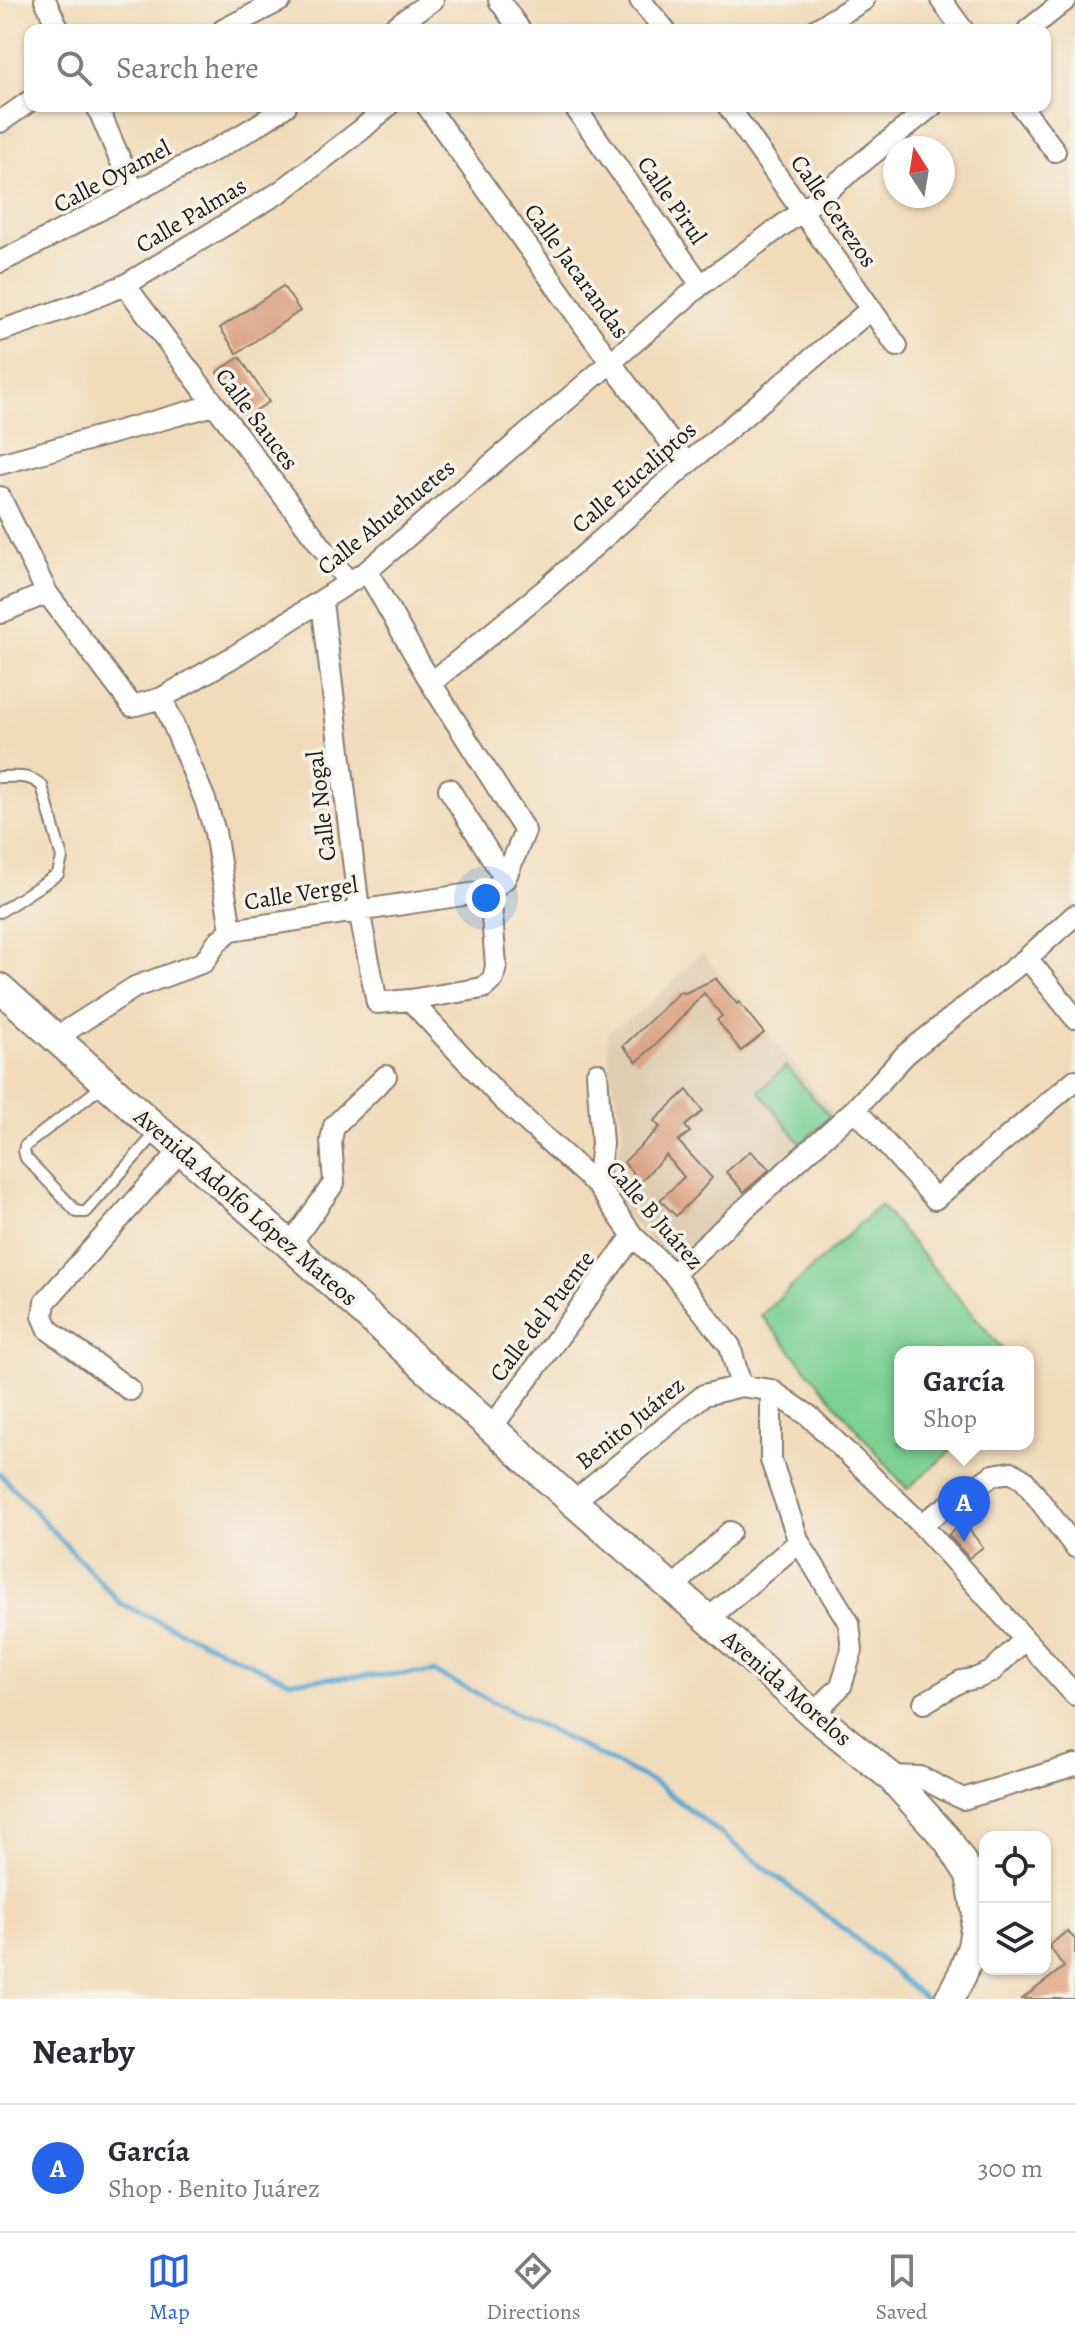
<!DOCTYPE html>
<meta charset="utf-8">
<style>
body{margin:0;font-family:Alegreya,serif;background:#f7f7f7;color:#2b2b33}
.controls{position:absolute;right:24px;bottom:24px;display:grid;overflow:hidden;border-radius:16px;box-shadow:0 2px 6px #0004}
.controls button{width:72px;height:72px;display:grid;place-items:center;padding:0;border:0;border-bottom:2px solid #e1e1e2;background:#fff;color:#2b2b33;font:40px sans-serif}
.compass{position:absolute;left:883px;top:136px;width:72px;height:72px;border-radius:50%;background:#fff;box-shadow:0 2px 6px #0004;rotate:348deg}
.you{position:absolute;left:486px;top:898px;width:28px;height:28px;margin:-20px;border:6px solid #fff;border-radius:50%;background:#1a73e8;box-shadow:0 0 0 12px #1a73e833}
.badge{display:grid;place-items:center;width:52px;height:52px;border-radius:50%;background:#2563eb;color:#fff;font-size:26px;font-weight:700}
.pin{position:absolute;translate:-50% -66px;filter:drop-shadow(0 2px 4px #0008)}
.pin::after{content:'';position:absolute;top:42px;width:28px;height:24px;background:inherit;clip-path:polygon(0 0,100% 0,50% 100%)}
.popup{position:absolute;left:894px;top:1346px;width:140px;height:104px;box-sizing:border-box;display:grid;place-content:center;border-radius:16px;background:#fff;filter:drop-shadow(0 2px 6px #0005);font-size:26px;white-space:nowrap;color:#7c7c81}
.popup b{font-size:30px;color:#2b2b33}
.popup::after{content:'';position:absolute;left:50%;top:100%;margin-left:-16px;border:16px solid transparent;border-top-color:#fff}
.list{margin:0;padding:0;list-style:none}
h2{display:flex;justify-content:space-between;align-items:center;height:104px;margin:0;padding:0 32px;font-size:34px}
h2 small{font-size:26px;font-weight:400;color:#7c7c81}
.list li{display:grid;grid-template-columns:52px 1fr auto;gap:24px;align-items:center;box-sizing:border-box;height:128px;padding:0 32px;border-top:2px solid #e1e1e2}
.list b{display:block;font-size:30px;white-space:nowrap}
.list p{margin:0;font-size:26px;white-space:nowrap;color:#7c7c81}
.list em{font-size:26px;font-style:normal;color:#7c7c81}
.icon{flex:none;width:44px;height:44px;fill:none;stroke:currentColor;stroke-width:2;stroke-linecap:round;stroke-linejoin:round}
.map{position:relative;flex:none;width:1075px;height:1999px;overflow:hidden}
.search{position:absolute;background:#fff;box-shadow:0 2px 6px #0004;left:24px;right:24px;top:24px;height:88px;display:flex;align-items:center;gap:20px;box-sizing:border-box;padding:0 28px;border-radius:16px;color:#7c7c81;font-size:30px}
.sheet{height:232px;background:#fff}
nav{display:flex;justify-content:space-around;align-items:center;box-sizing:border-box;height:112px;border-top:2px solid #e1e1e2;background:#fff;font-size:22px;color:#7c7c81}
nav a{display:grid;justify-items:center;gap:4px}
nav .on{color:#2563eb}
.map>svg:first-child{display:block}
</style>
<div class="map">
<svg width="1075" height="1999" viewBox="0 0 1075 1999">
<rect width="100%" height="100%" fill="#f7f3e8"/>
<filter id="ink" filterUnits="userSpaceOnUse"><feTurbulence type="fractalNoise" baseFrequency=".0125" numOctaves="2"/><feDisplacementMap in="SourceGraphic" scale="16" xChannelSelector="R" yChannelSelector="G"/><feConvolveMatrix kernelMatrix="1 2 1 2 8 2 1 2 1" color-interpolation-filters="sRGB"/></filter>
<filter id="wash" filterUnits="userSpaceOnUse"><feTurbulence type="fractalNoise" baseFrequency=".006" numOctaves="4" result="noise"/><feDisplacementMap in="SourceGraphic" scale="32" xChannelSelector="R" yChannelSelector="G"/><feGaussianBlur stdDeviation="1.8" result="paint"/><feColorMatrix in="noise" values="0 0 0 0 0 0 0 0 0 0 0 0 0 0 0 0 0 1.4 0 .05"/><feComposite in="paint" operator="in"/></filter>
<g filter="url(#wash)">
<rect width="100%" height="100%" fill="#f2dbbb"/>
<path fill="#e0ccb1" d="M702 953 836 1115 673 1265 607 1193 624 1133 608 1057 607 1033 645 1008Z"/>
<path fill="#7bd094" stroke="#4c7658" stroke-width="2" d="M786 1066 830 1117 801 1144 759 1091Z
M880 1205 1005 1352H900V1444H959L907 1489 761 1315Z"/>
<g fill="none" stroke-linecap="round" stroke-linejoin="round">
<path stroke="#58a9d3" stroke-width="5" d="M0 1474 121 1604 289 1681 434 1672 658 1785 854 1937 925 1999"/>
</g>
<g id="blocks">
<path fill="#dca384" d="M283 286 300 311 237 353 220 328Z
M240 357 269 402 245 417 217 372Z
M717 978 716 979 737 1004 739 1002 764 1033 741 1051 717 1020 722 1016 704 993 670 1030 637 1062 623 1046 681 991 683 994Z
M687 1090 703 1111 685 1126 690 1132 678 1141 712 1178 699 1193 676 1216 660 1200 684 1177 666 1155 640 1182 624 1162 660 1127 654 1121Z
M750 1151 770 1169 744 1192 726 1172Z
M964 1523 983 1547 969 1558 948 1535Z
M1067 1931 1075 1939V1999H1022L1064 1967 1049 1946Z"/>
</g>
</g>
<g filter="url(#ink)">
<use href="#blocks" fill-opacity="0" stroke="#877c6c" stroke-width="2"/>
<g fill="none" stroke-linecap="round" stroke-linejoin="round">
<defs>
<path id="service" d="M0 777C16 777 30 774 42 786L62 858 58 874 0 912
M105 1084 25 1146 24 1151 26 1158 77 1212H86L157 1132"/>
<path id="minor" d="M45 0 59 30
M499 0 520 30
M640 0 665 30
M941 0 963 30
M223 30 281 0
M390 30 433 0
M815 30 864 0
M1028 30 1066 0
M97 106 134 192
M427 106 611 363 687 464
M574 106 701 285
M728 106 897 346
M1021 106 1055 151
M0 122 30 101
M0 262C46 240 90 214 136 191 187 164 239 140 286 106
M125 285 349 583
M0 331 76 305 125 285 280 192 361 130 388 106
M0 464 214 405
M0 497 47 593 132 706 162 698 233 657 367 571 701 285 802 211 932 106
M322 602 359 910 377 1003 410 1000 483 988 493 979 496 966 490 891
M0 613 47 593
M431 683 547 588 687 464 871 309
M162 698 205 800 215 832 231 930
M449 789 505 879
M1027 958 1075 1018
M410 1000 501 1098 597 1185 633 1236 673 1274 730 1346 741 1386
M57 1037 135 987 204 962 217 942 231 930 490 891 505 879 525 831 431 683 367 571
M597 1073 602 1144 597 1185
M855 1109 935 1199 1075 1080
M290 1245 334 1183 331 1141 334 1126 386 1076
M673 1274 855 1109 906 1054 1027 958 1075 915
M130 1390 49 1330 43 1316 45 1302 181 1150
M771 1390V1460L799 1542 849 1623 852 1650 841 1686 813 1714
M492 1427 633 1236
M573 1502 704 1395 741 1386 771 1390 809 1416 921 1524 1075 1695
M921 1524 993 1475 1011 1472 1024 1480 1075 1547
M673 1588 730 1532
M708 1619 799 1542
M924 1703 961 1681 977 1678 991 1672 1024 1640
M890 1776 920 1777 963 1799 1075 1765"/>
<path id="secondary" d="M0 988 158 1130 290 1245 573 1502 708 1619 813 1714 890 1776 947 1839 970 1875 977 1915 972 1947 962 1975 949 1999"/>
</defs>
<use href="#service" stroke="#877c6c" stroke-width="14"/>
<use href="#minor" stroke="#877c6c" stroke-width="24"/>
<use href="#secondary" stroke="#877c6c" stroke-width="32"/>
<use href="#service" stroke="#fff" stroke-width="10"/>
<use href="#minor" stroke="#fff" stroke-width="20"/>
<use href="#secondary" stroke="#fff" stroke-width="28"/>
</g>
</g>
<g text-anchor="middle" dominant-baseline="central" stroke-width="7" stroke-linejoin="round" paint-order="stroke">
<g font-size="24" fill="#1c1c1c" stroke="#f7f3e8">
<text transform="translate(112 176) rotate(-28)">Calle Oyamel</text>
<text transform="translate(672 200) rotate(55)">Calle Pirul</text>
<text transform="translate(834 211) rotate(55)">Calle Cerezos</text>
<text transform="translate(191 215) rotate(-31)">Calle Palmas</text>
<text transform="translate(577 271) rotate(54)">Calle Jacarandas</text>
<text transform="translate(257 419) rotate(53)">Calle Sauces</text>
<text transform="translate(634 477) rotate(-41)">Calle Eucaliptos</text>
<text transform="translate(386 517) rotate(-39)">Calle Ahuehuetes</text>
<text transform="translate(321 806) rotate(-97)">Calle Nogal</text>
<text transform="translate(301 893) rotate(-9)">Calle Vergel</text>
<text transform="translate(246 1207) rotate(41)">Avenida Adolfo López Mateos</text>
<text transform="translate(655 1215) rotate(49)">Calle B Juárez</text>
<text transform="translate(542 1316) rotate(-53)">Calle del Puente</text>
<text transform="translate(630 1423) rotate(-39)">Benito Juárez</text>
<text transform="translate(787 1688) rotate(41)">Avenida Morelos</text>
</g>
</g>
</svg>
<div class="controls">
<button><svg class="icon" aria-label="locate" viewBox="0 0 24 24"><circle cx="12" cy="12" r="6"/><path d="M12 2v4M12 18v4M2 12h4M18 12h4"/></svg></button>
<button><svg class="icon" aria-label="layers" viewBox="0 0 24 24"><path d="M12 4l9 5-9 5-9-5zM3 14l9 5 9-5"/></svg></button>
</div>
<svg class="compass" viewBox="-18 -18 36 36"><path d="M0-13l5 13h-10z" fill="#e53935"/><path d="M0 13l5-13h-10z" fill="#7c7c81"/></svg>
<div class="you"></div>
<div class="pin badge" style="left:964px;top:1542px">A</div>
<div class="popup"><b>García</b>Shop</div>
<div class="search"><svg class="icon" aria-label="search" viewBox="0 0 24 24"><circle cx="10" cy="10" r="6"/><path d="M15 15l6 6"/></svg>Search here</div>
</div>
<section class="sheet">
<h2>Nearby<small></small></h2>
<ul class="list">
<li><span class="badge">A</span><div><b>García</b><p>Shop · Benito Juárez</p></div><em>300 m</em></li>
</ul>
</section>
<nav>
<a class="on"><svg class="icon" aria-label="map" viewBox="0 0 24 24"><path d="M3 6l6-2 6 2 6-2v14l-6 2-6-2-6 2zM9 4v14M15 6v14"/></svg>Map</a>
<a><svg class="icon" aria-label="directions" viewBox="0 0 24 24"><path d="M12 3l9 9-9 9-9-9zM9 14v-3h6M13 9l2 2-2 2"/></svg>Directions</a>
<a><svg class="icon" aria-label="saved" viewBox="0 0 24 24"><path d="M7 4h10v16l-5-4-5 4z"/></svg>Saved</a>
</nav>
